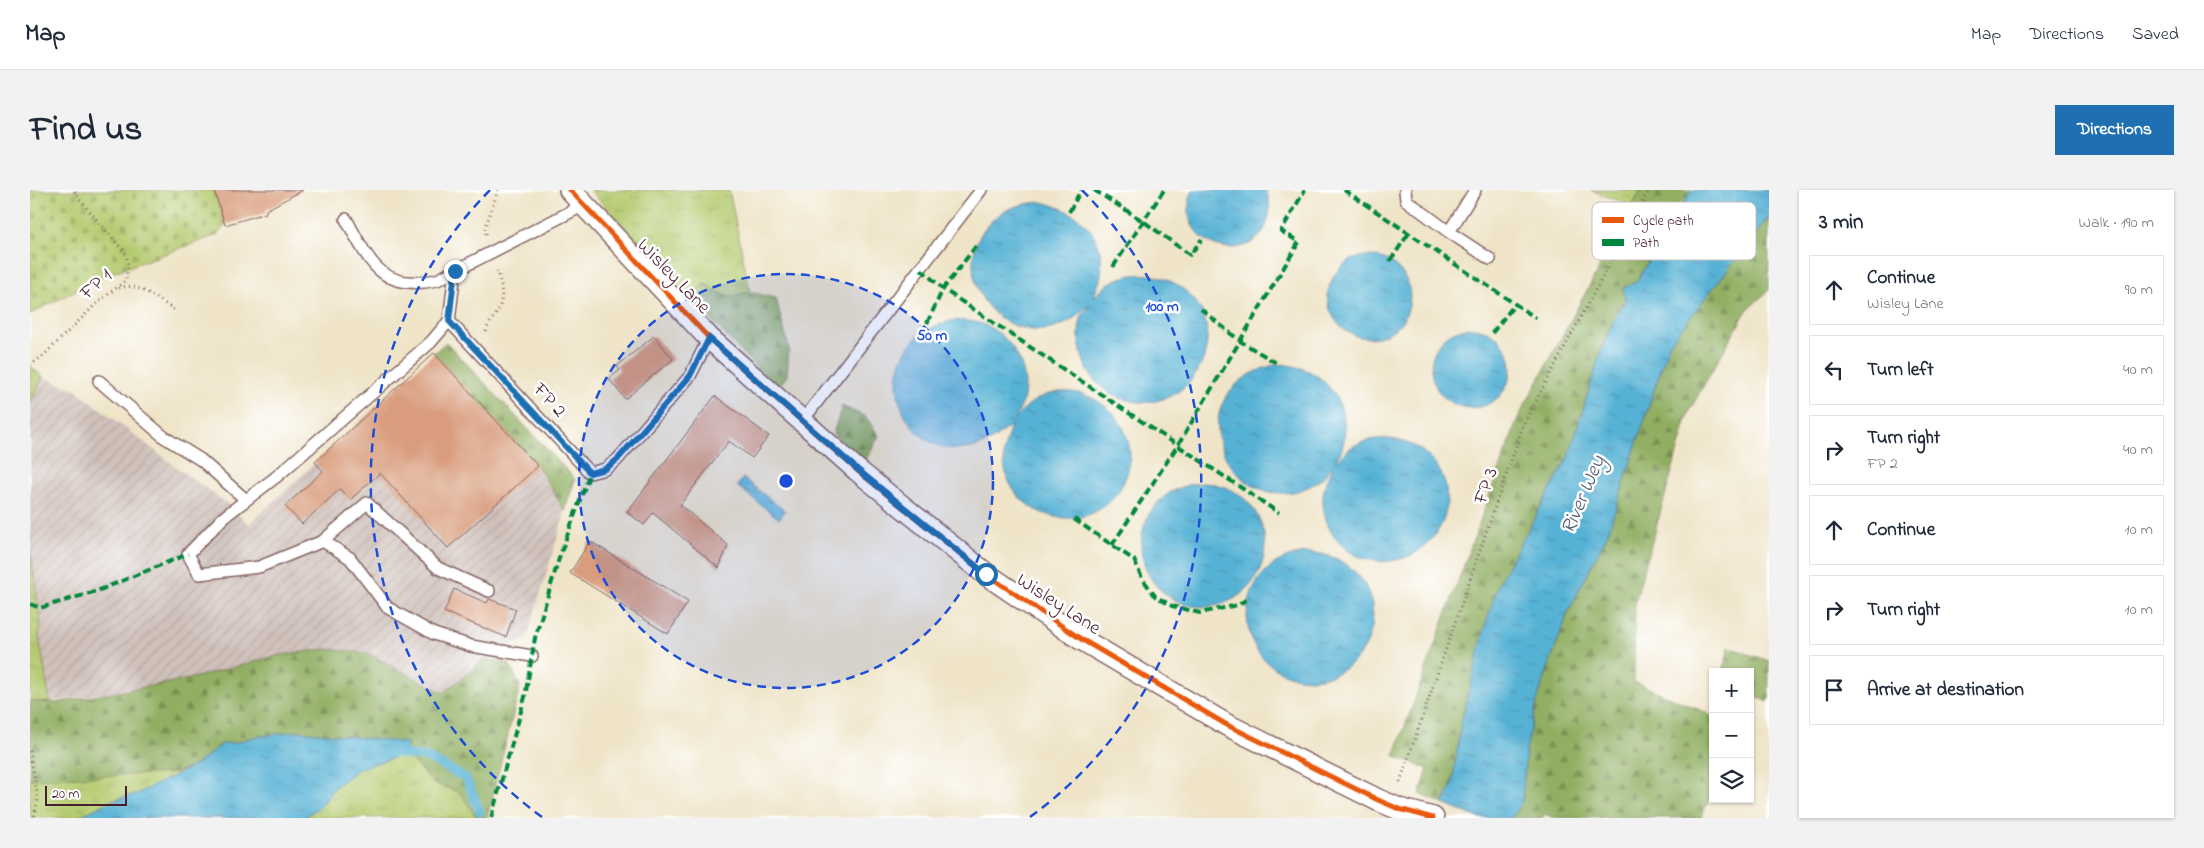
<!DOCTYPE html>
<meta charset="utf-8">
<style>
body{margin:0;font-family:"Indie Flower",sans-serif;background:#f2f2f3;color:#1f2937}
.controls{position:absolute;right:15px;bottom:15px;display:grid;overflow:hidden;border-radius:0px;box-shadow:0 1px 4px #0004}
.controls button{width:45px;height:45px;display:grid;place-items:center;padding:0;border:0;border-bottom:1px solid #e0e1e3;background:#fff;color:#1f2937;font:25px sans-serif}
.scale{position:absolute;left:15px;bottom:12px;width:82px;box-sizing:border-box;padding-left:5px;border:2px solid #4a1f2b;border-top:0;font-size:14px;line-height:18px;white-space:nowrap;color:#4a1f2b;-webkit-text-stroke:4px #fff;paint-order:stroke}
.stop{position:absolute;width:15px;height:15px;margin:-11px;border:4px solid #1f6fb2;border-radius:50%;background:#fff}
.stop.end{background:#1f6fb2;border-color:#fff;box-shadow:0 1px 5px #0008}
.list{margin:0;padding:0;list-style:none}
h2{display:flex;justify-content:space-between;align-items:center;height:65px;margin:0;padding:0 20px;font-size:21px}
h2 small{font-size:16px;font-weight:400;color:#747a83}
.list li{display:grid;grid-template-columns:32px 1fr auto;gap:15px;align-items:center;box-sizing:border-box;height:70px;margin:0 10px 10px;padding:0 10px;border:1px solid #e0e1e3;border-radius:0px}
.list b{display:block;font-size:19px;white-space:nowrap}
.list p{margin:0;font-size:16px;white-space:nowrap;color:#747a83}
.list em{font-size:16px;font-style:normal;color:#747a83}
.icon{flex:none;width:28px;height:28px;fill:none;stroke:currentColor;stroke-width:2;stroke-linecap:round;stroke-linejoin:round}
.map{position:relative;flex:none;width:1739px;height:628px;overflow:hidden;border-radius:0px}
header{display:flex;align-items:center;gap:30px;box-sizing:border-box;height:70px;padding:0 25px;background:#fff;border-bottom:1px solid #e0e1e3}
header strong{font-size:24px}
nav{display:flex;gap:28px;margin-inline-start:auto;font-size:18px}
.intro{display:flex;align-items:center;justify-content:space-between;box-sizing:border-box;height:120px;padding:0 30px}
h1{margin:0;font-size:35px}
.button{padding:12px 22px;border-radius:0px;background:#1f6fb2;color:#fff;font-size:18px;font-weight:700}
main{display:flex;gap:30px;padding:0 30px}
aside{flex:1;background:#fff;border-radius:0px;box-shadow:0 1px 4px #0004}
.map>svg:first-child{display:block}
</style>
<header>
<strong>Map</strong>
<nav><a>Map</a><a>Directions</a><a>Saved</a></nav>
</header>
<div class="intro"><h1>Find us</h1><a class="button">Directions</a></div>
<main>
<div class="map">
<svg width="1739" height="628" viewBox="0 0 1739 628">
<defs>
<pattern id="industrial-furrows" width="10" height="10" patternUnits="userSpaceOnUse" patternTransform="scale(1.25)"><rect width="10" height="10" fill="#cfc0ba"/><path d="M-1 1l2-2M0 10L10 0M9 11l2-2" fill="none" stroke="#b3a5a0"/></pattern>
<pattern id="grass-tufts" width="24" height="20" patternUnits="userSpaceOnUse" patternTransform="scale(1.25)"><rect width="24" height="20" fill="#b5cb70"/><path d="M3 7l-1-3M5 7V3M7 7l1-3M15 17l-1-3M17 17v-4M19 17l1-3" fill="none" stroke="#9dae61"/></pattern>
<pattern id="forest-firs" width="22" height="20" patternUnits="userSpaceOnUse" patternTransform="scale(1.25)"><rect width="22" height="20" fill="#90af62"/><path d="M5 1l3.5 6h-7zM16 11l3.5 6h-7z" fill="#788e51"/></pattern>
<pattern id="cemetery-stones" width="16" height="16" patternUnits="userSpaceOnUse" patternTransform="scale(1.25)"><rect width="16" height="16" fill="#b5cb70"/><path d="M2 7V4a2 2 0 0 1 4 0v3zM10 15v-3a2 2 0 0 1 4 0v3z" fill="#9dae61"/></pattern>
<pattern id="water-ripples" width="26" height="14" patternUnits="userSpaceOnUse" patternTransform="scale(1.25)"><rect width="26" height="14" fill="#57b2d5"/><path d="M2 4q2-2 4 0t4 0M15 11q2-2 4 0t4 0" fill="none" stroke="#4a90ad"/></pattern>
</defs>
<rect width="100%" height="100%" fill="#fff"/>
<filter id="ink" filterUnits="userSpaceOnUse"><feTurbulence type="fractalNoise" baseFrequency=".02" numOctaves="2"/><feDisplacementMap in="SourceGraphic" scale="10" xChannelSelector="R" yChannelSelector="G"/><feConvolveMatrix kernelMatrix="1 2 1 2 8 2 1 2 1" color-interpolation-filters="sRGB"/></filter>
<filter id="wash" filterUnits="userSpaceOnUse"><feTurbulence type="fractalNoise" baseFrequency=".0096" numOctaves="4" result="noise"/><feDisplacementMap in="SourceGraphic" scale="20" xChannelSelector="R" yChannelSelector="G"/><feGaussianBlur stdDeviation="1.12" result="paint"/><feColorMatrix in="noise" values="0 0 0 0 0 0 0 0 0 0 0 0 0 0 0 0 0 1.4 0 .05"/><feComposite in="paint" operator="in"/></filter>
<g filter="url(#wash)">
<rect width="100%" height="100%" fill="#efe4c8"/>
<path fill="url(#industrial-furrows)" d="M416 152 545 289 496 451 482 453 479 474 455 469 413 503 337 463 296 459 249 465 159 489 20 512 9 447 11 435 0 359V213L13 187 46 200 146 277 195 312 219 334Z"/>
<path fill="url(#grass-tufts)" stroke="#80754e" d="M560 0H699L720 102 698 107 674 94 659 106Z
M1561 0H1611L1602 16Z
M0 176 13 187 0 213Z
M0 359 11 435 9 447 20 512 0 511Z
M318 546 377 553 403 593 430 602 447 628H0V589L26 587 183 560 192 554Z"/>
<path fill="url(#forest-firs)" stroke="#6d6746" d="M1611 0H1662L1586 125 1571 161 1538 268 1470 390 1431 533 1422 596 1413 614 1390 604 1398 579 1364 566 1488 228Z
M1739 27V100L1717 120 1659 221 1605 412 1604 492 1677 523 1683 528V600L1671 628H1523L1516 624 1512 628H1481L1492 612 1496 559 1509 504 1538 422 1577 345 1639 154Z
M674 94 698 107 720 102 746 108 759 159 757 186 748 197 731 183 659 106Z
M416 152 545 289 535 321 508 276 404 163Z
M812 216 836 227 849 246 835 271 803 244Z
M1699 457 1739 471V511L1720 506V482H1693Z
M296 459 337 463 413 503 455 469 479 474 490 496 457 628H447L430 602 403 593 376 564 377 553 269 541 224 547 204 553 192 554 166 575 145 583 0 589V511L26 513 159 489 250 465Z"/>
<path fill="url(#cemetery-stones)" stroke="#80754e" d="M0 0H184L195 35 187 45 76 85 0 124Z"/>
<path fill="url(#water-ripples)" stroke="#506880" d="M1163 0H1235C1240 8 1240 17 1239 26 1228 83 1138 57 1163 0Z
M1662 0H1739V27L1639 154 1577 345 1538 422 1509 504 1496 559 1492 612 1481 628H1449L1413 614 1422 596 1431 533 1456 433 1470 390 1538 268 1571 161 1586 125 1596 111 1593 98 1606 92Z
M1012 12C1049 21 1076 43 1071 85 1070 92 1066 100 1064 107 1069 103 1073 98 1078 94 1109 74 1152 87 1170 118 1179 134 1179 154 1173 170 1149 233 1059 223 1050 156 1048 147 1049 135 1052 126 1054 122 1058 117 1060 113 1045 130 1027 142 1004 140 944 136 919 56 972 23 984 15 998 13 1012 12Z
M1298 107a41 41 0 1 1 82 0a41 41 0 1 1-82 0Z
M920 131C926 131 933 130 939 131 978 135 1004 179 992 214 990 220 986 226 984 231 988 227 991 221 996 217 1052 169 1134 244 1085 306 1073 321 1054 329 1035 328 1005 327 976 304 974 272 972 258 978 247 981 235 970 244 960 253 946 257 886 274 842 198 883 151 893 140 907 135 920 131Z
M1401 178a40 40 0 1 1 80 0a40 40 0 1 1-80 0Z
M1248 174C1254 175 1261 175 1267 177 1301 185 1321 222 1313 255 1312 261 1308 267 1305 272 1310 268 1314 263 1319 259 1349 238 1395 250 1411 283 1418 297 1419 317 1413 331 1385 394 1296 380 1293 312 1292 298 1299 287 1303 276 1299 280 1295 286 1290 290 1208 347 1130 202 1248 174Z
M713 288 755 321 749 329 707 296Z
M1111 355a62 62 0 1 1 124 0a62 62 0 1 1-124 0Z
M1217 426a63 63 0 1 1 126 0a63 63 0 1 1-126 0Z
M269 541 377 553 376 564 328 579 305 597 293 614 274 628H46L83 610 108 603 166 575 192 554 204 553 224 547Z"/>
<g fill="none" stroke-linecap="round" stroke-linejoin="round">
<path stroke="#57b2d5" stroke-width="9" d="M364 563 396 567 436 588 450 622"/>
</g>
<g id="blocks">
<path fill="#d99d7d" d="M184 0H273L236 20V23L195 35Z
M624 146 643 169 595 209 579 189 590 180 587 176Z
M404 163 508 276 418 358 350 283 320 310 310 299 272 334 255 316 293 281 285 272Z
M685 206 739 246 722 268 699 251 650 315 698 355 689 378 623 323 614 335 597 322Z
M560 351 658 412 638 444 540 383Z
M424 399 457 413 459 409 486 419 476 447 414 422Z"/>
</g>
</g>
<g filter="url(#ink)">
<use href="#blocks" fill-opacity="0" stroke="#846462" stroke-width="1"/>
<g fill="none" stroke-linecap="round" stroke-linejoin="round">
<defs>
<path id="service" d="M1375 0 1376 10 1419 42 1460 69
M316 29C340 72 351 102 407 90L554 15
M1419 42 1445 0
M425 81 419 131 401 152 246 287 194 327 158 364 169 384 229 377 293 351 320 368 358 418 404 444 441 456 502 466
M419 131 560 283 575 279 587 270 660 186 679 148
M69 191 134 247 171 270 216 310
M773 230 951 0
M293 351 337 313 408 378 459 401"/>
<path id="minor" d="M540 0 679 148 827 280 956 384 1051 449 1197 535 1348 610 1369 619 1403 628"/>
</defs>
<use href="#service" stroke="#846462" stroke-width="14"/>
<use href="#minor" stroke="#846462" stroke-width="24"/>
<path stroke="#846462" stroke-width="3" stroke-dasharray="1 4" stroke-linecap="butt" d="M456 44V36L468 0
M89 98C109 91 129 111 145 120
M456 142C458 134 461 131 466 124 475 110 472 95 467 81
M0 175 13 166 64 116 96 90 98 74 96 64 49 9 44 0
M0 561 8 609 4 628
M1370 592 1494 233 1619 0"/>
<use href="#service" stroke="#fff" stroke-width="11"/>
<use href="#minor" stroke="#fff" stroke-width="21"/>
<path stroke="#00873e" stroke-width="4" stroke-dasharray="8 4" stroke-linecap="butt" d="M1064 0 1113 31 1160 65 1172 49
M1314 0 1506 128
M1039 22 1051 0
M1360 71 1379 43
M1083 77 1134 0
M891 79 913 99 1249 323
M1171 119 1210 151 1248 174
M1462 143 1485 114
M892 144 913 99 946 56
M1044 329 1104 370 1112 388 1125 406 1142 416 1170 423 1208 415 1220 407
M1082 355 1148 255 1269 52 1251 41 1275 0
M0 414 10 418 67 401 158 364
M461 628 495 507 505 448 530 365 560 283"/>
<defs>
<path id="cycleway" d="M540 0 679 148 827 280 956 384 1051 449 1197 535 1348 610 1369 619 1403 628"/>
</defs>
<use href="#cycleway" stroke="#fff" stroke-width="8"/>
<use href="#cycleway" stroke="#e8590c" stroke-width="5"/>
</g>
</g>
<g fill="none" stroke-linecap="round" stroke-linejoin="round" filter="url(#ink)">
<path stroke="#1f6fb2" stroke-width="6" d="M425 81 419 131 560 283 575 279 587 270 660 186 679 148 828 280 956 384"/>
</g>
<circle cx="756" cy="291" r="207" fill="#1d4ed8" fill-opacity=".12"/>
<g fill="none" stroke="#1d4ed8" stroke-width="2.5" stroke-dasharray="9 6">
<circle cx="756" cy="291" r="207"/>
<path d="M512 627A415 415 0 0 1 460 0M1052 0A415 415 0 0 1 1000 627"/>
</g>
<g text-anchor="middle" dominant-baseline="central" stroke-width="5" stroke-linejoin="round" paint-order="stroke">
<g font-size="20" fill="#4a1f2b" stroke="#fff">
<text transform="translate(643 87) rotate(46)">Wisley Lane</text>
<text transform="translate(67 95) rotate(-42)">FP 1</text>
<text transform="translate(519 211) rotate(47)">FP 2</text>
<text transform="translate(1457 296) rotate(-71)">FP 3</text>
<text transform="translate(1028 415) rotate(33)">Wisley Lane</text>
</g>
<g font-size="21" font-style="italic" fill="#4f5a6f" stroke="#fff">
<text transform="translate(1554 305) rotate(-67)">River Wey</text>
</g>
</g>
<rect x="1562" y="12" width="164" height="58" rx="8" fill="#fff" stroke="#c9bcbf" stroke-width="1"/>
<rect x="1572" y="27" width="22" height="6" fill="#e8590c"/>
<rect x="1572" y="49" width="22" height="7" fill="#00873e"/>
<g font-size="14" fill="#4a1f2b">
<text x="1603" y="35">Cycle path</text>
<text x="1603" y="57">Path</text>
</g>
<circle cx="756" cy="291" r="8" fill="#1d4ed8" stroke="#fff" stroke-width="2.5"/>
<g font-size="15" text-anchor="middle" font-weight="bold" fill="#1d4ed8" stroke="#fff" stroke-width="5" stroke-linejoin="round" paint-order="stroke">
<text x="1132" y="121">100 m</text>
<text x="902" y="150">50 m</text>
</g>
</svg>
<div class="controls">
<button>+</button>
<button>−</button>
<button><svg class="icon" aria-label="layers" viewBox="0 0 24 24"><path d="M12 4l9 5-9 5-9-5zM3 14l9 5 9-5"/></svg></button>
</div>
<div class="scale">20 m</div>
<div class="stop" style="left:956px;top:384px"></div>
<div class="stop end" style="left:425px;top:81px"></div>
</div>
<aside>
<h2>3 min<small>Walk · 190 m</small></h2>
<ul class="list">
<li><svg class="icon" aria-label="ahead" viewBox="0 0 24 24"><path d="M12 20V5M6 11l6-6 6 6"/></svg><div><b>Continue</b><p>Wisley Lane</p></div><em>90 m</em></li>
<li><svg class="icon" aria-label="left" viewBox="0 0 24 24"><path d="M17 20v-9H6M10 6l-5 5 5 5"/></svg><div><b>Turn left</b></div><em>40 m</em></li>
<li><svg class="icon" aria-label="right" viewBox="0 0 24 24"><path d="M7 20v-9h11M14 6l5 5-5 5"/></svg><div><b>Turn right</b><p>FP 2</p></div><em>40 m</em></li>
<li><svg class="icon" aria-label="ahead" viewBox="0 0 24 24"><path d="M12 20V5M6 11l6-6 6 6"/></svg><div><b>Continue</b></div><em>10 m</em></li>
<li><svg class="icon" aria-label="right" viewBox="0 0 24 24"><path d="M7 20v-9h11M14 6l5 5-5 5"/></svg><div><b>Turn right</b></div><em>10 m</em></li>
<li><svg class="icon" aria-label="arrive" viewBox="0 0 24 24"><path d="M6 21V4h12l-3 4 3 4H6"/></svg><div><b>Arrive at destination</b></div></li>
</ul>
</aside>
</main>
